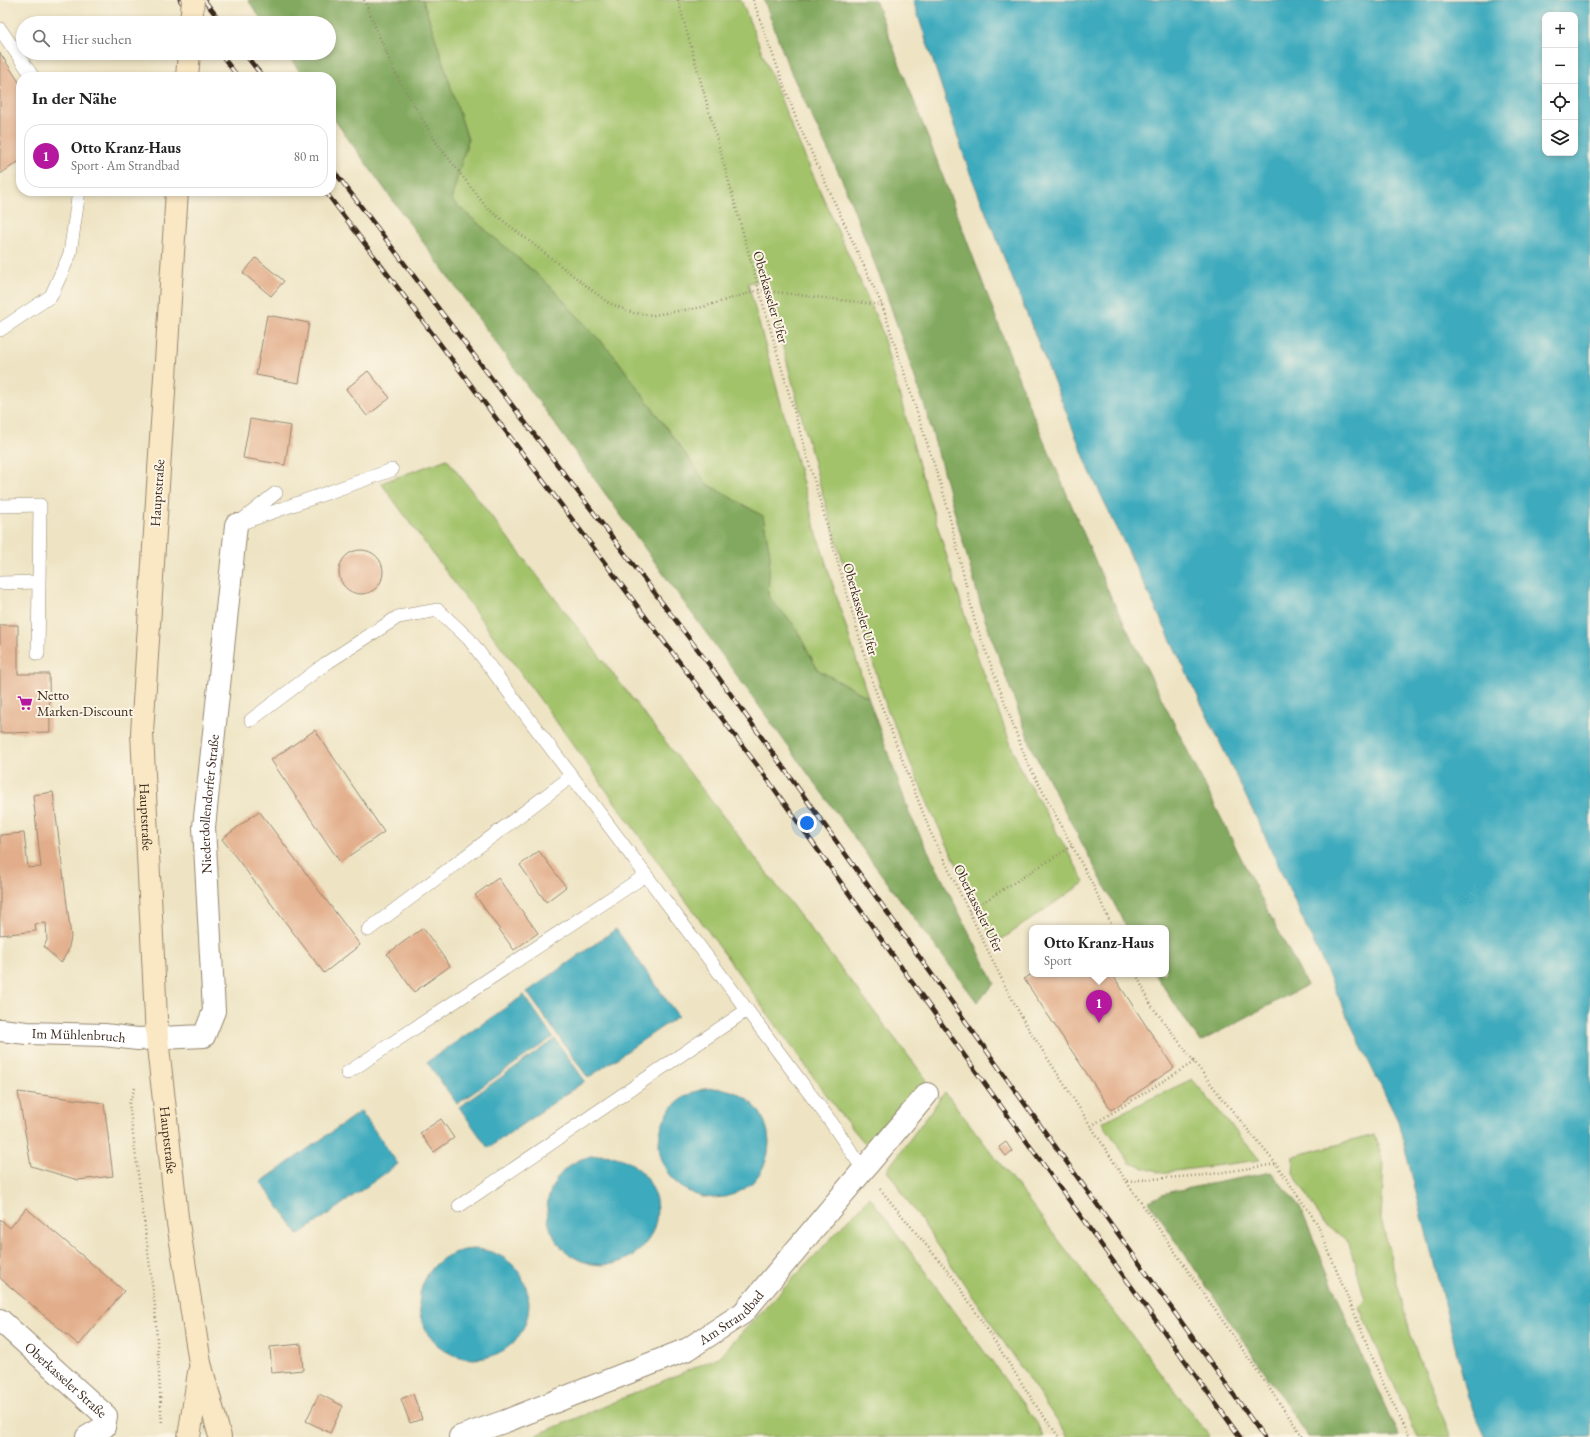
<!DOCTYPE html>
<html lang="de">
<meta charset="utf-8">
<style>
body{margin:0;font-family:"EB Garamond",serif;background:#f2f2f2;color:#222}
.controls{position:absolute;right:12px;top:12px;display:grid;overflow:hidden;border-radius:8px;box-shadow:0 2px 6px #0003}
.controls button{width:36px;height:36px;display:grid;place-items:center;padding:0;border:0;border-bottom:1px solid #e0e0e0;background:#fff;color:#222;font:20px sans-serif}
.you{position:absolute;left:807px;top:823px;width:14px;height:14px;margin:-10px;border:3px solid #fff;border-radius:50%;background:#1a73e8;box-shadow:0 0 0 6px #1a73e833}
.badge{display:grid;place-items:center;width:26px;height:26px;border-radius:50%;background:#b5179e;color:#fff;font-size:13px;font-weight:700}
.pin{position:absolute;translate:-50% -33px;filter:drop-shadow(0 1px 2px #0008)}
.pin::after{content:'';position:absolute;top:21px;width:14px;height:12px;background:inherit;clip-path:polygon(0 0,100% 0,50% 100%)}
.popup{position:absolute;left:1029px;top:925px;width:140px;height:52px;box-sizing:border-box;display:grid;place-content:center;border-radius:8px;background:#fff;filter:drop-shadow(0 1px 3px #0005);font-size:13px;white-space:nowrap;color:#767676}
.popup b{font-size:15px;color:#222}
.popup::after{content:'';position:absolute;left:50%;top:100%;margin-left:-8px;border:8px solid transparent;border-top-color:#fff}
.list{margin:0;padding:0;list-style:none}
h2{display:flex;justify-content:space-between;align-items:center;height:52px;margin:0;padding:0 16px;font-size:17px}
h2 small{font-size:13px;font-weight:400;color:#767676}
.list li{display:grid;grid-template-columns:26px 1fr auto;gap:12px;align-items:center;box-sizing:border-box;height:64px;margin:0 8px 8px;padding:0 8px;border:1px solid #e0e0e0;border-radius:16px}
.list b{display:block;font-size:15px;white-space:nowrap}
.list p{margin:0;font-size:13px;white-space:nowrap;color:#767676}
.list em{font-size:13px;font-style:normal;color:#767676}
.icon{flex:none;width:22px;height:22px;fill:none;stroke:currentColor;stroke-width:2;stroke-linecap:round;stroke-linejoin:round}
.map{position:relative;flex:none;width:1590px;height:1437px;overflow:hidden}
.search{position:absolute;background:#fff;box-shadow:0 2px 6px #0003;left:16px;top:16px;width:320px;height:44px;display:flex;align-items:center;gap:10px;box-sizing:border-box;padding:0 14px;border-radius:22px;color:#767676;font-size:15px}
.panel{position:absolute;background:#fff;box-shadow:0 2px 6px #0003;left:16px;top:72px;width:320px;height:124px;border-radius:16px}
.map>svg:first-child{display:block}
</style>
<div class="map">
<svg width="1590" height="1437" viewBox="0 0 1590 1437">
<rect width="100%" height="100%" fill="#fcf5e5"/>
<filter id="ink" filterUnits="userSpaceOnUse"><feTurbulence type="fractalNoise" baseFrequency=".025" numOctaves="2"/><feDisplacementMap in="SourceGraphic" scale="8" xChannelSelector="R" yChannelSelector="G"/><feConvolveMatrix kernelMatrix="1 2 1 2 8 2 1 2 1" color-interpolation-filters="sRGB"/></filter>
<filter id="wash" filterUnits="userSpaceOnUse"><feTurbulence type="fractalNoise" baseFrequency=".012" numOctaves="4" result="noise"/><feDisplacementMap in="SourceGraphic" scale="16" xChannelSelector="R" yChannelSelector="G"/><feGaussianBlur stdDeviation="0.9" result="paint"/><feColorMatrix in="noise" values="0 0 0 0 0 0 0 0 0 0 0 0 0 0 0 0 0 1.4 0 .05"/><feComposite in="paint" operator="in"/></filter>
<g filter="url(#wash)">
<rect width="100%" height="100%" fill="#eee4c4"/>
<path fill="#a3c36b" stroke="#6f7644" d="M423 0H741L794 132 880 326 921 472 977 655 1019 766 1085 882 995 944 931 811 886 706 821 489 765 280 748 283 816 531 868 697 818 670 794 625 768 596 770 555 763 516 707 484 616 358 547 283 451 200 468 140Z
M447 459 927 1080 868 1147 841 1115 580 754 381 483Z
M1192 1079 1260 1160 1160 1173 1130 1163 1102 1122Z
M945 1092 1210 1437H1068L887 1170Z
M1374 1135 1384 1164 1381 1219 1412 1341 1451 1437H1418L1359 1308 1365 1299 1349 1243 1324 1224 1293 1173 1294 1156Z
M870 1197 1037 1423 1043 1437H532L719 1357Z"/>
<path fill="#82a95f" stroke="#5e6a3e" d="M248 0H423L468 140 451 200 547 283 616 358 707 484 763 516 770 555 768 596 794 625 818 670 868 697 910 815 995 984 977 1002 864 851 331 115V77H304L286 53H329V23H264Z
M764 0H875L937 161 1028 403 1109 593 1263 902 1307 985 1200 1042 1155 974H1166V928H1127L1033 751 984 617 925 407 885 290 843 182 788 66Z
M1271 1172 1300 1207 1364 1360 1399 1437H1308L1149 1201 1169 1192Z"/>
<path fill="#3eaabd" stroke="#3c6a6e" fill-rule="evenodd" d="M913 0H1590V1437H1486L1468 1398 1398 1121 1360 1044 1263 832 1091 474 968 168ZM1545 15H1575V153H1545Z
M616 929 678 1016 588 1078 527 992Z
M524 995 553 1037 457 1104 427 1062Z
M555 1039 585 1081 488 1148 459 1107Z
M659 1143a55 55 0 1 1 110 0a55 55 0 1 1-110 0Z
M361 1111 398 1164 299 1235 261 1182Z
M547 1210a55 55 0 1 1 110 0a55 55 0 1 1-110 0Z
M419 1304a55 55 0 1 1 110 0a55 55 0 1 1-110 0Z"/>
<g id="blocks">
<path fill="#e2ad8a" d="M0 53 21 85V160L0 174Z
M256 258 284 281 271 296 243 273Z
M267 315 309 323 299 383 256 375Z
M368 371 390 398 367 416 346 389Z
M250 419 291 426 285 465 243 458Z
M339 572a22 22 0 1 1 44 0a22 22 0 1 1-44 0Z
M0 625H18V674H49L50 732 0 733Z
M315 730 384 832 340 862 271 760Z
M53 792 71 937 68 951 61 963 44 947 47 940 46 923 35 924 36 931 0 935V835L24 833 28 868 41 867 33 795Z
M259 811 360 945 324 973 222 839Z
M539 851 566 887 546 902 520 865Z
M498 878 538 933 514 950 475 895Z
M423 928 450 966 414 992 387 954Z
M1032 974H1112L1174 1068 1111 1110 1024 979Z
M18 1092 104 1103 113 1176 78 1180 31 1166Z
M441 1119 454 1138 434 1152 420 1133Z
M1006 1142 1012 1151 1006 1156 999 1147Z
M26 1208 124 1291 79 1345 0 1278V1219L10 1228Z
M301 1344 303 1370 272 1373 270 1347Z
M319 1394 343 1406 330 1433 306 1421Z
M413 1394 422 1419 410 1423 401 1399Z"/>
</g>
</g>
<g filter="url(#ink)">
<use href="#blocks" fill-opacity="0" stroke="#948771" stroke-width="1"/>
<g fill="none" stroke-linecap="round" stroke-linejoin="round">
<defs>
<path id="lane" d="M0 29 33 77
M0 330 51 296 70 254 79 191
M276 493 236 525 392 470
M0 506 40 505 39 582
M0 583 39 582 38 654
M251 720 325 664 398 617 438 610 469 639 831 1122 863 1169
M368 930 572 776
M347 1073 646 875
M459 1206 747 1010"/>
<g id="street">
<path id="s1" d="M0 1030 27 1033 104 1035 138 1039 204 1036 214 1011 204 827 236 525"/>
<path id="s2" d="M0 1320 106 1416 104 1427 87 1437"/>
<path id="s3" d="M460 1437 506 1421 688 1349 743 1313 927 1094"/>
</g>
<g id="secondary">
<path d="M187 77 189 53"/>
<path id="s4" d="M177 191 142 733 157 1038 177 1217 200 1363 220 1437"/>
<path d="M189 1437 199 1372"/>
</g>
</defs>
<use href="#lane" stroke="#948771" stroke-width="14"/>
<use href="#street" stroke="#948771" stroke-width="24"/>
<use href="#secondary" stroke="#948771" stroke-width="24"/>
<path stroke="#948771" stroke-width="2.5" stroke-dasharray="1 3" stroke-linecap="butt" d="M364 0 394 71 436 142 487 208 607 302 633 313 654 315 703 307 759 290 882 305
M678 0 759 290 873 684 930 831 1006 988 1025 1023 1126 1181 1303 1437
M753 0 797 121 882 305 945 498 975 622 1027 762 1092 883 1113 928
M969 911 1072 846
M1136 974 1151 1005 1221 1097 1276 1164
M135 1088 129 1103 155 1307 162 1425
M1091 1126 1194 1062
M1127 1181 1205 1175 1276 1164 1317 1223 1383 1383 1410 1437
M880 1189 955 1280 1039 1410 1059 1437"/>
<use href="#lane" stroke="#fff" stroke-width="13"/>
<use href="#street" stroke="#fff" stroke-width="22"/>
<use href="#secondary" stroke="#fae7c3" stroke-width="22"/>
<defs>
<path id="rail" d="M180 0 198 23
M204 0 222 23
M220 53 238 77
M244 53 263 77
M331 167 714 671 1264 1437
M325 191 760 769 954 1041 1240 1437"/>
</defs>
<use href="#rail" stroke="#3b2a1e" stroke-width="4.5"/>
<use href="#rail" stroke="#fcf5e5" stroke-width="3" stroke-dasharray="9" stroke-linecap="butt"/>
<defs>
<path id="secondary-bridge" d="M191 23 193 0"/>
</defs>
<use href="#secondary-bridge" stroke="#948771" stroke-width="24" stroke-linecap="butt"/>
<use href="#secondary-bridge" stroke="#fae7c3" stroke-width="22"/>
</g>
</g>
<defs>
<symbol id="supermarket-bare" viewBox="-9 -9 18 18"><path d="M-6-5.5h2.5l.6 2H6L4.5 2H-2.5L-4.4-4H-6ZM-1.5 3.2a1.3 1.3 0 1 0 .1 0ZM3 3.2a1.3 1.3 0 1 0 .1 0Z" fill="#b5179e" stroke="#fcf5e5" stroke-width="2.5" paint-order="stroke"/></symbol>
</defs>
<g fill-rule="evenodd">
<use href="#supermarket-bare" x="14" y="692" width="22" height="22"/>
</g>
<g text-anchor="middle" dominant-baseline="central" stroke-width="4" stroke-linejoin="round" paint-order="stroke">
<g font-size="14" fill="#3b2a1e" stroke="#fcf5e5">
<text transform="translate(771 297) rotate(74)">Oberkasseler Ufer</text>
<text transform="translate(157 493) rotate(-86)">Hauptstraße</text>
<text transform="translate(861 609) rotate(74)">Oberkasseler Ufer</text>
<text stroke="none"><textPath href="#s1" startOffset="439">Niederdollendorfer Straße</textPath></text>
<text stroke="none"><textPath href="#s4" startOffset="627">Hauptstraße</textPath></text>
<text transform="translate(979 908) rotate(64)">Oberkasseler Ufer</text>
<text stroke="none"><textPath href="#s1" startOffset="79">Im Mühlenbruch</textPath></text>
<text stroke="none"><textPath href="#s4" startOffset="951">Hauptstraße</textPath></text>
<text stroke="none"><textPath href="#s3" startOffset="298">Am Strandbad</textPath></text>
<text stroke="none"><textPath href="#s2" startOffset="89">Oberkasseler Straße</textPath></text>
</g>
<g font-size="14" fill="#3b2a1e" stroke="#fcf5e5" text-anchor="start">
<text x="37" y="695">Netto<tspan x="37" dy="16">Marken-Discount</tspan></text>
</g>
</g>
</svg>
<div class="controls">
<button>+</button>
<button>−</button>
<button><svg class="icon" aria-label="locate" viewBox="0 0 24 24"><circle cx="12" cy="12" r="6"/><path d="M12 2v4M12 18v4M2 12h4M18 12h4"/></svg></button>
<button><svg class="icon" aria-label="layers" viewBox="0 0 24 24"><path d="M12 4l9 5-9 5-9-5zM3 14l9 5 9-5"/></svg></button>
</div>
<div class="you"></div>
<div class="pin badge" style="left:1099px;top:1023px">1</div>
<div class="popup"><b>Otto Kranz-Haus</b>Sport</div>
<div class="search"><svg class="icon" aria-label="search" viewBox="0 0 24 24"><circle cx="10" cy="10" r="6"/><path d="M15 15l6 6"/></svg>Hier suchen</div>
<section class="panel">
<h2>In der Nähe<small></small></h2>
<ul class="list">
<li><span class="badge">1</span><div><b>Otto Kranz-Haus</b><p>Sport · Am Strandbad</p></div><em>80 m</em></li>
</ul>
</section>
</div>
